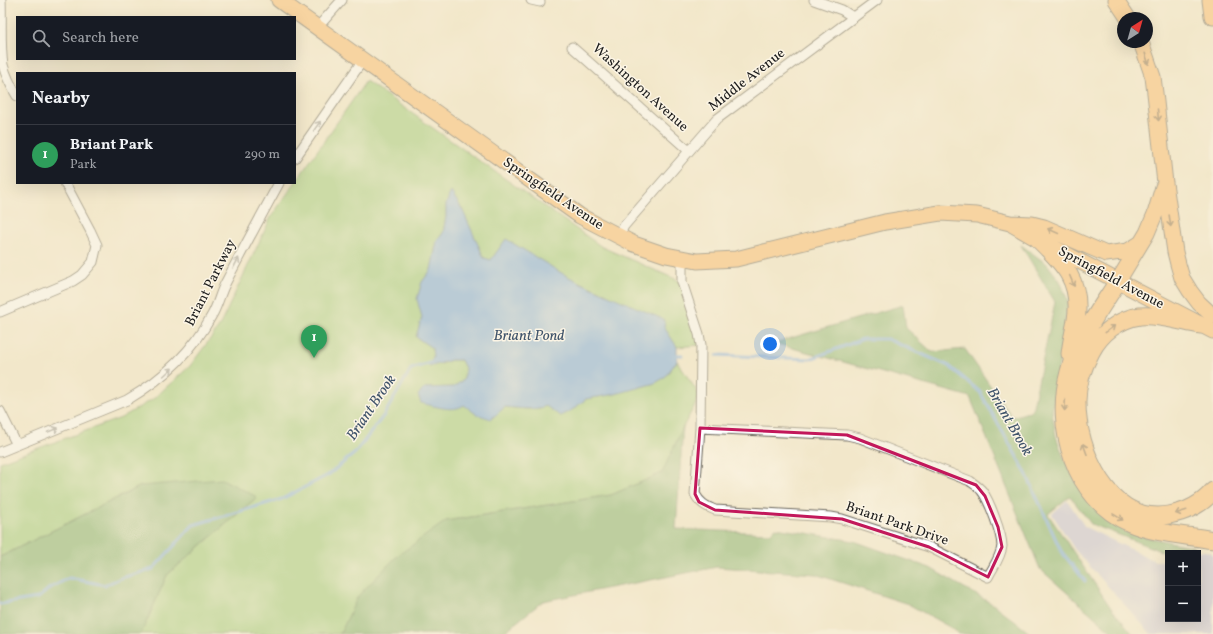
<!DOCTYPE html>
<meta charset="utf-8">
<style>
body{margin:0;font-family:Vollkorn,serif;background:#20242c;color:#f1f3f6}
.controls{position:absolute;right:12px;bottom:12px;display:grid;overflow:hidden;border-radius:0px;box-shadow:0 4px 16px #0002}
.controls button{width:36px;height:36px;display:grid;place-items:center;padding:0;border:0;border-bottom:1px solid #363941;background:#171b24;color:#f1f3f6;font:20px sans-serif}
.compass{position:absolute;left:1117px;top:12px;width:36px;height:36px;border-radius:50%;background:#171b24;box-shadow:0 4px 16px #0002;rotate:37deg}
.you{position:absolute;left:770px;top:344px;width:14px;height:14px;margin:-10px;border:3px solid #fff;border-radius:50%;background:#1a73e8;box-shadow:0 0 0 6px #1a73e833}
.badge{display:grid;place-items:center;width:26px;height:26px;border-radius:50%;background:#0b8043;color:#fff;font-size:13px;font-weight:700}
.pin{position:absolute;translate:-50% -33px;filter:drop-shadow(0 1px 2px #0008)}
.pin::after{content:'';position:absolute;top:21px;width:14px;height:12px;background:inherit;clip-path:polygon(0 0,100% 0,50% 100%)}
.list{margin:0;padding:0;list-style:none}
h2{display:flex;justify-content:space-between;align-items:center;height:52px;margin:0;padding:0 16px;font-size:17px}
h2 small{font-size:13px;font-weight:400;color:#9ea1a6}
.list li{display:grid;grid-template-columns:26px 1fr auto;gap:12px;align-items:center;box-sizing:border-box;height:60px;padding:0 16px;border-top:1px solid #363941}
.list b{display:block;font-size:15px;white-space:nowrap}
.list p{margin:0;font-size:13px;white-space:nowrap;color:#9ea1a6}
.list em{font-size:13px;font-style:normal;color:#9ea1a6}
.icon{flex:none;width:22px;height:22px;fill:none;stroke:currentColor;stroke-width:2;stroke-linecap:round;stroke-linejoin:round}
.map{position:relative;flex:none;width:1213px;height:634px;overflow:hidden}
.search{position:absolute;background:#171b24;box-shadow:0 4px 16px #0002;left:16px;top:16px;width:280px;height:44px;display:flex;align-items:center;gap:10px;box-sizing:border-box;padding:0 14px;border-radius:0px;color:#9ea1a6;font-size:15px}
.panel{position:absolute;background:#171b24;box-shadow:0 4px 16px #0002;left:16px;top:72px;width:280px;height:112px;border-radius:0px}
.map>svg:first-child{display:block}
</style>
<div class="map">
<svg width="1213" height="634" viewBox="0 0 1213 634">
<rect width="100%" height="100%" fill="#fcf5e5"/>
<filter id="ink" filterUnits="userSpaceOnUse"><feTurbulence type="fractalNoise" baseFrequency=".025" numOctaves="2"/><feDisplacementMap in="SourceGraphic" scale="8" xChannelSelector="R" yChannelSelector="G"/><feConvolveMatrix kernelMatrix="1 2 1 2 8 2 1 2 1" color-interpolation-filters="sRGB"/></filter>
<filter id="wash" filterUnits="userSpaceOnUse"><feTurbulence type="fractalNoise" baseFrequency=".012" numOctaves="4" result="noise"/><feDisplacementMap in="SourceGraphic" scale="16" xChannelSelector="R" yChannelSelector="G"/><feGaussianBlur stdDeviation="0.9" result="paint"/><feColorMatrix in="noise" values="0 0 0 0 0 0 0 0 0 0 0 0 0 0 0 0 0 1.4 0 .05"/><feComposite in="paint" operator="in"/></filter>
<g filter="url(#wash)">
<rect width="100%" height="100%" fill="#f2e7ca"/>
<path fill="#c3c1db" d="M1067 500 1085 527 1155 561H1168V619H1198V553H1186L1187 551H1206L1213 554V634H1151L1075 550 1052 514Z"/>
<path fill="#9dcc7a" stroke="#5c744b" d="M366 81 602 247 682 282 701 345 677 347 664 327 605 293 581 283 563 274 506 239 491 260 484 258 462 209 451 193 446 205V217L443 233 437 241 431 270 422 282 417 299 422 317 416 337 432 348 433 357 439 365 451 360H461L465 368 464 379 454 387 425 388 464 404 476 414 505 407 527 409 540 408 546 406 572 410 586 399 615 394 655 383 664 378 677 361 700 396 683 427 663 473 611 495 446 521 340 632V634H141L167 575 256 498 141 486 0 557V462L121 418 153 399 190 366 219 327 271 217Z"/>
<path fill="#7eb06a" stroke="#4d6643" d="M1021 245 1047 264 1060 281 1068 301 1052 412 1056 436 1064 458 1076 482 1098 510 1127 533 1194 547 1168 554 1091 524 1070 496 1048 514 1111 608 1133 634H1114L1040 569 970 397 774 343 903 305 906 328 932 352 965 349 1012 417 1032 411 1055 302Z
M683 427 676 529 770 533 776 528 854 541 930 568 994 605 1031 634H959L953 629 908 604 815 574 717 567 543 601 502 634H340L358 596 397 556 446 521 611 495 662 473Z
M222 479 257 497 167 575 141 634H0V557L141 486Z"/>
<path fill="#76a9e2" stroke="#49627f" d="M451 192 462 209 484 258 491 260 506 239 563 274 581 283 665 320 664 327 677 347V361L664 378 655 383 615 394 586 399 572 410 560 416 546 406C533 411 519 408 505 407L491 419 476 414 464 405C453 413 435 406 421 403L418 395 425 388 454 387 464 379 465 368 461 360H451L429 367 433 357 432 348 416 337 422 317 417 299 422 282 431 270 437 241 443 233 446 217V205L449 196Z"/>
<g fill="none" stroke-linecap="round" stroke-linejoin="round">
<path stroke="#76a9e2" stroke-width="3" d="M673 355H682
M717 355 810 359 863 339H887L949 366 980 392 1025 471 1061 551 1085 581
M0 604 38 598 50 588 69 578 105 585 121 578 153 569 193 525 282 499 328 475 355 453 384 415 411 369 433 362"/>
</g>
</g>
<g filter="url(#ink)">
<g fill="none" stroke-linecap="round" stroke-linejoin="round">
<defs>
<path id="minor" d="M1 0C2 20 0 46 3 65 6 76 11 86 17 96
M531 0 540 2
M814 0 842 10 853 17
M317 28 342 0
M572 47 689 151
M295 158 363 60
M619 236 624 226 717 119 877 0
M682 259V282L699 334 701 345 700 428 695 494C700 503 705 506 715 510L831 517 842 519 929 547 988 577C993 567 1001 557 1002 546 1002 534 989 500 982 491 979 487 974 484 970 481L860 438 847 435 700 428
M0 312 73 281 82 275 93 262 97 245 90 230 65 183
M0 411 17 445
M0 452 127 400C163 379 192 353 212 315 218 305 220 293 226 282 243 249 261 216 279 183"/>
<path id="primary" d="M279 0 580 216 634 244 666 255 697 261 736 259 885 222 940 213 977 215 1010 223 1032 224 1044 227 1106 254 1128 251 1141 243
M1116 0 1128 18
M1141 42 1153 77 1155 93 1165 183 1175 252 1178 264 1182 278 1190 291 1199 303 1213 316
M1013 225 1039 240 1213 331
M1118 281 1147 233 1155 214 1163 187"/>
<path id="motorway" d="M1211 0 1213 16
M1039 240C1064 264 1082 282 1076 320 1074 332 1071 343 1070 354
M1118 281C1101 308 1077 340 1069 372 1054 426 1074 499 1130 523 1155 534 1186 535 1213 540
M1200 325C1183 322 1157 314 1140 316 1119 319 1101 333 1091 352 1083 367 1077 383 1077 401 1076 450 1109 525 1169 515 1186 512 1202 504 1213 491"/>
</defs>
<use href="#minor" stroke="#676359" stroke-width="11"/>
<use href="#primary" stroke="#676359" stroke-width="17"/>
<use href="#motorway" stroke="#676359" stroke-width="19"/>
<use href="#minor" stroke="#fff" stroke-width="9"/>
<use href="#primary" stroke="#fdbc6f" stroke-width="15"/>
<use href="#motorway" stroke="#fdbc6f" stroke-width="17"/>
</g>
<defs><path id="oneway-shaft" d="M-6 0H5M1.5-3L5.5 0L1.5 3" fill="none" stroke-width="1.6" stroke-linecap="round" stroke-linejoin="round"/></defs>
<g stroke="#8c6c46">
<use href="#oneway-shaft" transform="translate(1147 59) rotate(72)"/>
<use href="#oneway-shaft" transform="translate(1158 115) rotate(85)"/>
<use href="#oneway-shaft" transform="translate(1170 221) rotate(82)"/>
<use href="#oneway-shaft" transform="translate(1053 231) rotate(-156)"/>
<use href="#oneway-shaft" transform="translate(1072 281) rotate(67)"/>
<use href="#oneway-shaft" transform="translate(1110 329) rotate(-37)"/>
<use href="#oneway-shaft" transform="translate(1065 405) rotate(94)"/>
<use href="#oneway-shaft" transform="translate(1085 449) rotate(-110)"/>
<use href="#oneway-shaft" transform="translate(1181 512) rotate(163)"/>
<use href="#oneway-shaft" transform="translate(1118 517) rotate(32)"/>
</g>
<g stroke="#999">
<use href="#oneway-shaft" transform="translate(317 126) rotate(-55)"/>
<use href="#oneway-shaft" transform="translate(236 263) rotate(-62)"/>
<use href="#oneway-shaft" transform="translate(168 372) rotate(-42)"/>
<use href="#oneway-shaft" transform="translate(53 430) rotate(-22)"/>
</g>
</g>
<path d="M0 0H1213V634H0ZM700 428 847 435 976 485 985 496 998 527 1002 547 988 577 929 547 842 519 715 510 699 502 695 494Z" fill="#f2e7ca" fill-opacity=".55" fill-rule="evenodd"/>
<path fill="none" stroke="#c2185b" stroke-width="3" stroke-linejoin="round" d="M700 428 847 435 976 485 985 496 998 527 1002 547 988 577 929 547 842 519 715 510 699 502 695 494Z"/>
<g text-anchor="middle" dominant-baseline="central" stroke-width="3" stroke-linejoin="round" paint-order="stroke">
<g font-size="14" fill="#1c1c1c" stroke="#fcf5e5">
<text transform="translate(747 80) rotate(-38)">Middle Avenue</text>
<text transform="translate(640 88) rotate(42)">Washington Avenue</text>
<text transform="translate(553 194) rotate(34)">Springfield Avenue</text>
<text transform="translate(1111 278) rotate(28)">Springfield Avenue</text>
<text transform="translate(211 283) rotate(-63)">Briant Parkway</text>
<text transform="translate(897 524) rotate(19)">Briant Park Drive</text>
</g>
<g font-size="15" font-style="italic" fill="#40546b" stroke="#fcf5e5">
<text x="529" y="336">Briant Pond</text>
<text transform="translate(372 408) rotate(-56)">Briant Brook</text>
<text transform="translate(1009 422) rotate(60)">Briant Brook</text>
</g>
</g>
</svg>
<div class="controls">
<button>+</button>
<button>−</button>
</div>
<svg class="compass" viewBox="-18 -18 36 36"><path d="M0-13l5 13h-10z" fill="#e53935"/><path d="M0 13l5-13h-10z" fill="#9ea1a6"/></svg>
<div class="you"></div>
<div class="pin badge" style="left:314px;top:358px;background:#2e9e5b">1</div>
<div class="search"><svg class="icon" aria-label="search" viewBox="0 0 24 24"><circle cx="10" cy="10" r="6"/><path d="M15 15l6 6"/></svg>Search here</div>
<section class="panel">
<h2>Nearby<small></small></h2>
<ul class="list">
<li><span class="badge" style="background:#2e9e5b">1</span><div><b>Briant Park</b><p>Park</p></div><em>290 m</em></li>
</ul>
</section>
</div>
